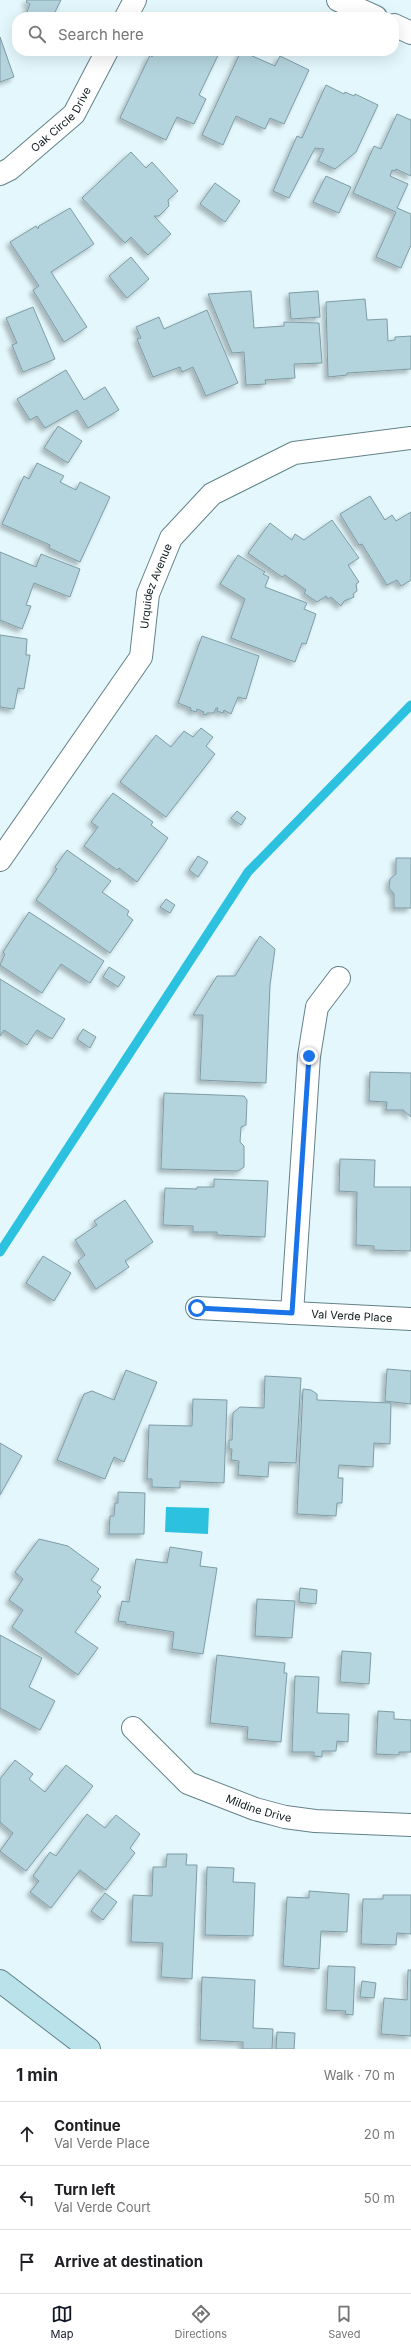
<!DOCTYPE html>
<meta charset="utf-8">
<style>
body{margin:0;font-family:Inter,sans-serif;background:#f6f6f6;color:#202124}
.stop{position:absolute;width:12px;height:12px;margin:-9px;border:3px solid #1a73e8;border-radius:50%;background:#fff}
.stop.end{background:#1a73e8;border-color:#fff;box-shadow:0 1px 4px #0008}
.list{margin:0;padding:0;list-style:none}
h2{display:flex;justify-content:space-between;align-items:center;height:52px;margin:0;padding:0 16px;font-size:17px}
h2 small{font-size:13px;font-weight:400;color:#757577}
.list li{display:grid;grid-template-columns:26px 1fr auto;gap:12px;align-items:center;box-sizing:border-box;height:64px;padding:0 16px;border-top:1px solid #e0e0e0}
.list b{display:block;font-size:15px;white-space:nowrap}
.list p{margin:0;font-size:13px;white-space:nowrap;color:#757577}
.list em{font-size:13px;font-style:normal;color:#757577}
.icon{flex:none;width:22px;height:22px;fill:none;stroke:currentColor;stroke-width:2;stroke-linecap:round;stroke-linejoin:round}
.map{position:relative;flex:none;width:411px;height:2049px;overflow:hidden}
.search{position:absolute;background:#fff;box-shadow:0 4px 16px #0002;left:12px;right:12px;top:12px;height:44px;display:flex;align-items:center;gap:10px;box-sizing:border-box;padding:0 14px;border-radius:16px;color:#757577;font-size:15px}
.sheet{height:244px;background:#fff}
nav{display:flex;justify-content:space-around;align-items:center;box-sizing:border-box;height:56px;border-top:1px solid #e0e0e0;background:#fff;font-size:11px;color:#757577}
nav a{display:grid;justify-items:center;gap:2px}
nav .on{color:#111827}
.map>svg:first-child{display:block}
</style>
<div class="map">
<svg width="411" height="2049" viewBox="0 0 411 2049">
<defs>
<filter id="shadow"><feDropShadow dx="-3.5" dy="3.5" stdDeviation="2" flood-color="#0004"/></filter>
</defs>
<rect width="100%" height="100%" fill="#e3f7fc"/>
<path fill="#2dc1e0" d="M166 1507 209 1508 208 1534 165 1532Z"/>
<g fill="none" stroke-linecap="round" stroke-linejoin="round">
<path stroke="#2dc1e0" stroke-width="9" d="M0 1252 248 872 411 705"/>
</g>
<path fill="#b4d4dd" stroke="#7e9ca5" filter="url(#shadow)" d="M27 0H61L54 14 61 17H25L30 4 26 2Z
M0 37 14 77 0 82Z
M155 51H220L199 95 206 99 194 124 177 117 166 140 120 118 150 55 152 57Z
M241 51 275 66 280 56 309 70 284 124 270 118 265 129 236 116 223 145 202 135Z
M326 85 344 94 345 92 354 96 355 94 378 105 356 152 335 169 318 161 324 149 315 148 289 198 273 191 297 136 302 138Z
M397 114 411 120V176L396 169 395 171 392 170 390 176 408 184 397 208 411 214V245L401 268 376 257 396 212 353 193 374 146 381 149Z
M131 152 146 168 152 162 178 191 168 200 169 206 159 216H154L171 234 148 255 131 237 125 243 82 198Z
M326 176 351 187 339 213 313 202Z
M215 183 240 201 225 222 200 204Z
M70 208 94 244 51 272 87 327 64 342 33 290 39 286 10 242 36 226 38 229 39 226Z
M131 257 149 279 127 298 109 276Z
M251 291 254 328 284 326V322L319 323 322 363 294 364 295 378 265 380 266 384 246 385 244 352 232 353 208 294Z
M318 291 320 317 291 319 289 293Z
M365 299 367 320 387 319 388 341 395 340V337L411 336V369L347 373V375L328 377 326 302Z
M33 307 55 359 23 372 12 345 17 343 6 318Z
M207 310 238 383 206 396 193 367 182 372 180 367 153 377 137 339 141 338 136 327 159 317 164 329Z
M66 370 84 400 105 387 119 410 88 428 77 410 45 428 37 416 30 420 17 399Z
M58 426 82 441 68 463 44 448Z
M37 463 64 476 60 482 76 490 80 482 110 497 80 562 49 548 50 545 2 524 24 476 29 479Z
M370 496 385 520 392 515 396 521 411 512V580L401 586 397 580 387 585 362 544 359 545 340 514Z
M332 520 359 558 348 565 359 582 356 584 357 591 353 594 354 597 344 601 341 606 331 597 328 599 326 596 317 602 304 593 306 590 285 575 282 577 248 553 270 523 292 540 295 534 304 540Z
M0 552 36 567 41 554 80 569 70 597 34 583 26 605 31 606 22 629 0 620Z
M238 555 265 572 263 574 269 577 265 587 307 603 304 609 316 614 306 644 302 643 295 662 231 638 245 599 220 584Z
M0 635 27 639 26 655H30L24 689 18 688 14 709 0 707Z
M202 636 259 656 246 699 238 697 231 714 224 710 223 713 217 711 218 708H216L214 713H207L206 715 203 714 204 712 197 709 196 712 190 710 191 708 178 703Z
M201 728 213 737 206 746 215 754 166 817 120 782 156 735 171 747 184 731 193 737Z
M113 793 153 822 151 825 168 838 137 882 119 868 117 870 84 846 98 827 91 822Z
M237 811 246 818 241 825 231 818Z
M67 850 111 881 102 892 129 911 127 915 133 920 110 953 36 900 57 869 55 867Z
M198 856 208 862 198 877 189 870Z
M396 858H411V908H394V894L389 888 390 879 396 874Z
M166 899 175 905 170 913 160 907Z
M29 912 104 961 90 983 61 964 42 993 0 965 5 954 3 952Z
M260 936 275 949 270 985 266 1083 200 1080 203 1015H193L217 976H235Z
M109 967 125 977 118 987 103 977Z
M0 979 65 1019 52 1039 37 1030 27 1045 4 1030 0 1036Z
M83 1029 96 1037 90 1048 77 1039Z
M370 1072 411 1073V1117L403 1110H386L387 1102 369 1101Z
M164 1093 244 1096 247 1100 246 1125 241 1127 240 1142 244 1146V1167L238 1171 161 1169Z
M340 1159 375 1160 374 1187H411V1251L374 1250V1246L356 1245 357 1192 339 1191Z
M214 1179 268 1181 265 1237 217 1235V1232H193V1226L163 1225 165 1188 197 1189V1187H214Z
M125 1200 153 1242 125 1261 129 1267 96 1289 78 1261 85 1255 75 1240 97 1225 94 1221Z
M43 1256 71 1273 54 1301 26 1283Z
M387 1369 411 1371V1404L385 1401Z
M126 1370 157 1382 124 1462 114 1457 105 1479 57 1460 84 1394 92 1391 114 1400Z
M265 1376 301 1378 296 1463 269 1462 268 1477 238 1475 239 1461 231 1460 232 1449H229V1440H232L233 1413 240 1407 264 1408Z
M303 1389 311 1390 317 1394V1400L391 1403 390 1444 374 1443 373 1467 339 1465 338 1478H343L342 1503H337L336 1516 297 1514Z
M193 1399 227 1400 224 1483 180 1481V1488L152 1487V1479H147L149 1425 192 1426Z
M0 1443 22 1456 0 1495Z
M118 1492 145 1493 144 1534H109L110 1516H114L115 1503H118Z
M39 1539 68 1546 99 1569 91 1580 101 1587 97 1592 101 1596 75 1632 98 1648 78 1675 12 1627 23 1610 9 1600 23 1579 15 1572Z
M170 1547 202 1552 200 1566 217 1568 203 1654 172 1649 174 1632 125 1624 126 1622 118 1621 122 1601 129 1602 136 1559 167 1563Z
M300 1588 317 1590 316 1604 299 1602Z
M257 1599 295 1601 292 1638 255 1636Z
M0 1635 42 1658 29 1687 55 1701 40 1730 0 1708Z
M342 1651 371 1653 369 1684 340 1682Z
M217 1655 285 1663 284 1673H287L281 1742 247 1739 248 1727 210 1723Z
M295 1676 319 1677 317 1713 349 1714 348 1742 337 1741 336 1751H322V1757L314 1756V1752H292Z
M378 1711 394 1712V1719L411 1720V1752H399V1755L376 1754Z
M15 1760 33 1774 29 1779 45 1792 66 1765 93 1786 26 1871 0 1851 13 1833 0 1822V1779Z
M87 1814 105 1828 116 1815 140 1834 130 1848 135 1853 106 1890 80 1870 51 1908 30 1892 39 1881 33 1876 50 1852 56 1856Z
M167 1854H187L186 1865H197L192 1979 161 1977 163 1943 131 1942 133 1895 152 1896 153 1867H166Z
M207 1867 234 1868 233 1882 255 1883 253 1936 205 1935Z
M309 1891 349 1894 347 1932 321 1931 319 1969 283 1966 287 1897 309 1898Z
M105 1893 117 1902 103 1920 91 1911Z
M383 1895H411V1934L397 1933 396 1945 361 1944 363 1899H383Z
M328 1966 355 1967 353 2015 345 2014 346 2011 326 2010Z
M408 1970H411V2036L381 2034 384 1998 407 2000Z
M202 1977 255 1980 253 2028 273 2029 272 2049H243V2042L200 2040Z
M362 1981 376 1983 374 1998 360 1997Z
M277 2032 295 2033 294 2049H276Z"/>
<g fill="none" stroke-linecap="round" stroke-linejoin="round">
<defs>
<g id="minor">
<path d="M338 0 376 17"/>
<path d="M126 17 135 0"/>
<path d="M394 25 411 33"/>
<path id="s1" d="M0 174 10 169 74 114 107 51"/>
<path id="s2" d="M0 860 141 657 148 594 171 538 212 494 294 453 411 438"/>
<path id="s3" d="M197 1308 411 1319"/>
<path d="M292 1313 309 1056 317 1007 339 978"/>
<path id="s4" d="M133 1728 188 1783 255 1809 285 1817 315 1821 411 1825"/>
</g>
<path id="secondary" d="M0 1981 89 2049"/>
</defs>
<use href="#minor" stroke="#638189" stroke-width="24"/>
<use href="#secondary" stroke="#638189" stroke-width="24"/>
<use href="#minor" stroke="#fff" stroke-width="22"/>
<use href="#secondary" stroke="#bae2ea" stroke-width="22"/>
</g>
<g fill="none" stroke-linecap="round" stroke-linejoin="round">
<path stroke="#1a73e8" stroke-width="5" d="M197 1308 292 1313 309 1056"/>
</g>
<g text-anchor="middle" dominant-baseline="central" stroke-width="3.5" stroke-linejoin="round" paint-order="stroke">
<g font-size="11" fill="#0f1b1e" stroke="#fff">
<text stroke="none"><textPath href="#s1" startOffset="83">Oak Circle Drive</textPath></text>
<text stroke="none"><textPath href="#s2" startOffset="320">Urquidez Avenue</textPath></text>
<text stroke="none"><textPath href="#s3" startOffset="155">Val Verde Place</textPath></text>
<text stroke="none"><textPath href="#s4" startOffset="153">Mildine Drive</textPath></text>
</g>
</g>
</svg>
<div class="stop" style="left:197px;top:1308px"></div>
<div class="stop end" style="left:309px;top:1056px"></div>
<div class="search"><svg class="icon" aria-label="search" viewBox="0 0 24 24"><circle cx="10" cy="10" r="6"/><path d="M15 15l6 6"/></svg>Search here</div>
</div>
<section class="sheet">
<h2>1 min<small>Walk · 70 m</small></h2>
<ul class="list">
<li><svg class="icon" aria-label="ahead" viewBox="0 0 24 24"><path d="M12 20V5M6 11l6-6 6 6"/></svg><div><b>Continue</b><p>Val Verde Place</p></div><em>20 m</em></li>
<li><svg class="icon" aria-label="left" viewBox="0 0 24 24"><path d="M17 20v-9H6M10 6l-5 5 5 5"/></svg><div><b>Turn left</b><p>Val Verde Court</p></div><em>50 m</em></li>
<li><svg class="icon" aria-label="arrive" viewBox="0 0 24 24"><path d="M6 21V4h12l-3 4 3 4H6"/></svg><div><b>Arrive at destination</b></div></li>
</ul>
</section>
<nav>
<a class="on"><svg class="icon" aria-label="map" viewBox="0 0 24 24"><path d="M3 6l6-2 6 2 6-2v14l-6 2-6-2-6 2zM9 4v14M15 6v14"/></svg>Map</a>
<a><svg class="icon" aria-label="directions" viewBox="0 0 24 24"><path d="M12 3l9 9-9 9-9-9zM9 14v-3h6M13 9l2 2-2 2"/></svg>Directions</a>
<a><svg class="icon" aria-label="saved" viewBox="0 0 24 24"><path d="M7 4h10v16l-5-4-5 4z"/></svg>Saved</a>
</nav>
